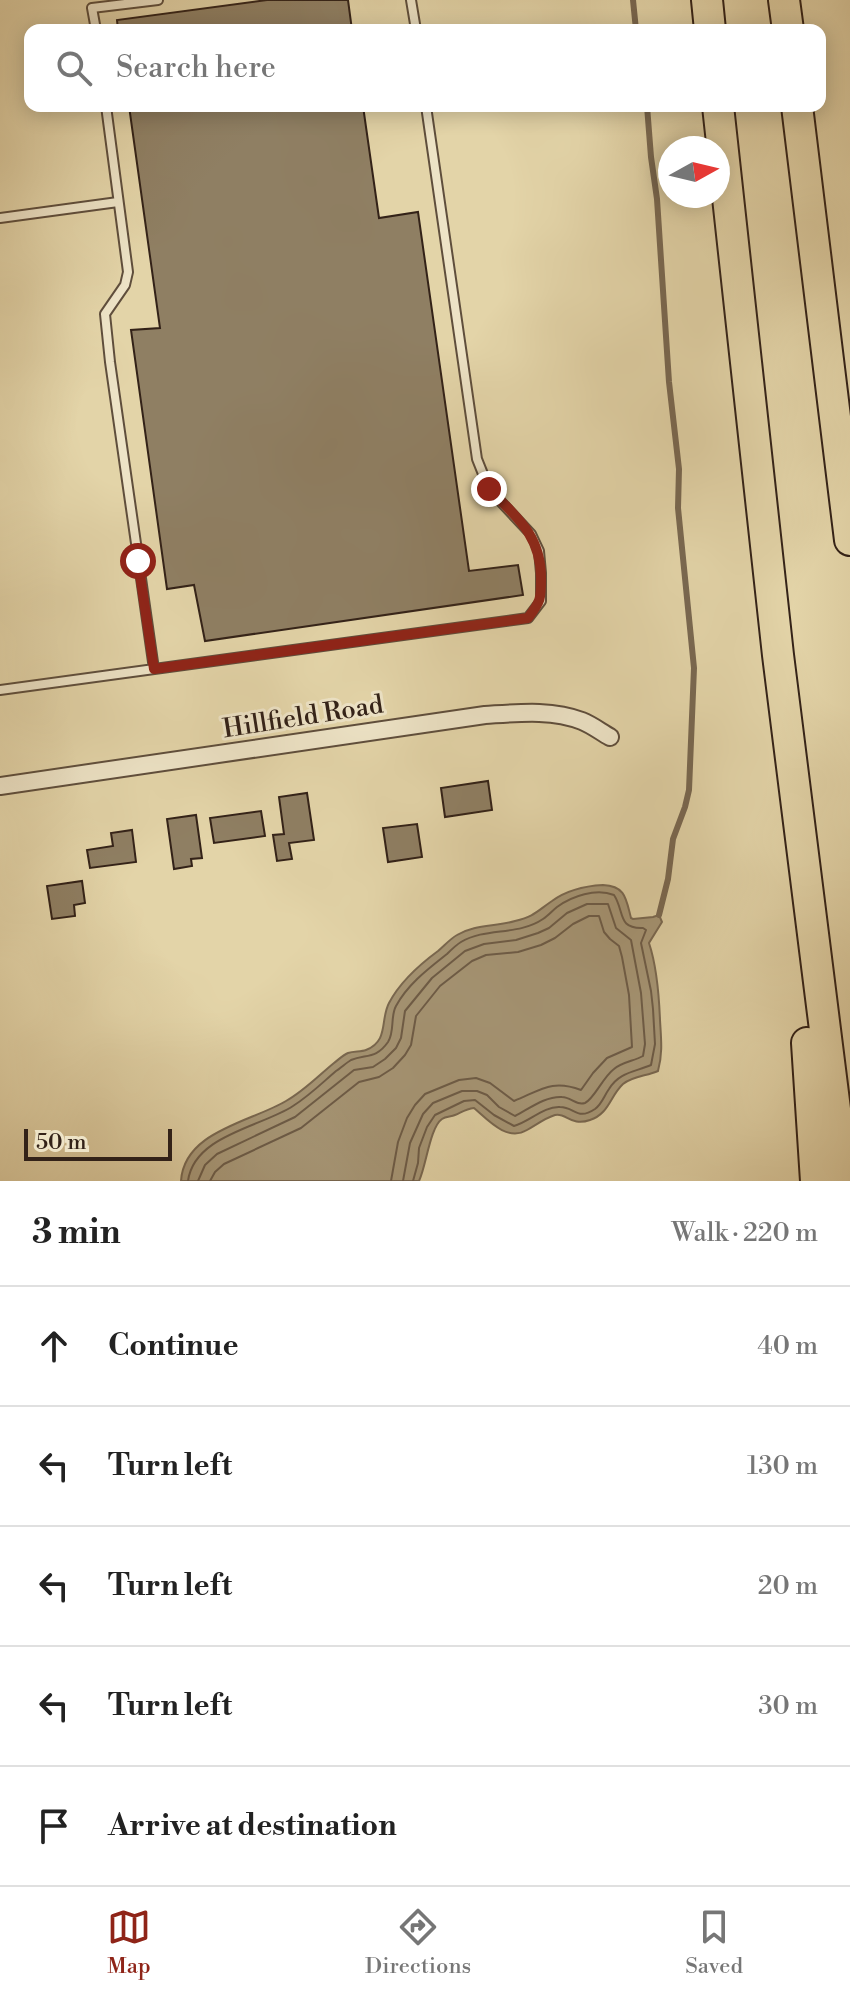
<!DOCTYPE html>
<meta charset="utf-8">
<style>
body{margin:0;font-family:"Libre Bodoni",serif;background:#f2f2f2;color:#222}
.compass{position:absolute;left:658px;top:136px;width:72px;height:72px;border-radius:50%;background:#fff;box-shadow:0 4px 20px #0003;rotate:82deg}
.scale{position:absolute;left:24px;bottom:20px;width:148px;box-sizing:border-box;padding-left:8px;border:4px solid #332218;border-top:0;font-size:22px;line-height:28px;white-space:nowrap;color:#332218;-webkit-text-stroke:6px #ede3c6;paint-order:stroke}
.stop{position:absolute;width:24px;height:24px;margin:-18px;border:6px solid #8f2418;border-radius:50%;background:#fff}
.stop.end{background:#8f2418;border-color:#fff;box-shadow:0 2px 8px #0008}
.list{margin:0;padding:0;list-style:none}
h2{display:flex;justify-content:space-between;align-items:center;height:104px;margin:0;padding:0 32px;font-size:34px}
h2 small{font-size:26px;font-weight:400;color:#767676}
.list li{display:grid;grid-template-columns:52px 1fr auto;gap:24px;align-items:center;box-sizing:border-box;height:120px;padding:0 32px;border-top:2px solid #e0e0e0}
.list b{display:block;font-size:30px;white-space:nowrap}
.list em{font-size:26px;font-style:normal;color:#767676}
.icon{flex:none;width:44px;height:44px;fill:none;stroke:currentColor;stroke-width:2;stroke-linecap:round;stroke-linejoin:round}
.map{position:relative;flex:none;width:850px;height:1181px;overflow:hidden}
.search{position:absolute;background:#fff;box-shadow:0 4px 20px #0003;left:24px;right:24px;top:24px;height:88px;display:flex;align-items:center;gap:20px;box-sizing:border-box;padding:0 28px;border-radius:16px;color:#767676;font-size:30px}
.sheet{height:704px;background:#fff}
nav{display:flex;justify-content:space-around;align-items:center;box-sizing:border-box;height:112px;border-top:2px solid #e0e0e0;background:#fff;font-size:22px;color:#767676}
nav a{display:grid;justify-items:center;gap:4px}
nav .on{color:#8f2418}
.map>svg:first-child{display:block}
</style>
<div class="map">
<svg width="850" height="1181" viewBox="0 0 850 1181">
<rect width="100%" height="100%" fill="#e3d4a8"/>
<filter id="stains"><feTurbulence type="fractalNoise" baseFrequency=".0025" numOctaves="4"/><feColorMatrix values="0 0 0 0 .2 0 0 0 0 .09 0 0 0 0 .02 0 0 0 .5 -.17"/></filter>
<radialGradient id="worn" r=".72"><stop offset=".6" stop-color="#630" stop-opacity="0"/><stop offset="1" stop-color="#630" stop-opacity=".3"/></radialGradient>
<path fill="#a79777" stroke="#796851" stroke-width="2" d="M603 885C626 886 626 899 631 918L633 919 653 917 659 915 662 922 649 943C657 967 659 994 660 1020 661 1038 663 1053 658 1071 647 1076 633 1076 623 1084 610 1096 609 1114 590 1120 571 1127 566 1112 555 1115 545 1118 536 1125 527 1130 507 1142 488 1120 474 1108 466 1109 462 1112 455 1115 451 1117 446 1116 442 1119 430 1127 426 1167 419 1181H181C184 1131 251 1122 286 1101 304 1091 318 1076 334 1063 338 1060 343 1055 348 1053 354 1051 361 1052 366 1050 389 1041 380 1020 389 1003 400 982 419 965 438 951 444 946 450 939 457 935 475 924 495 927 515 921 535 916 536 912 552 901 567 890 584 886 603 885Z"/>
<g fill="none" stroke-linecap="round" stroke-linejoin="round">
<path stroke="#6d5c48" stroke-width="2" d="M188 1181C194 1135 261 1127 293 1106 309 1096 322 1083 336 1071 341 1068 346 1063 351 1060 367 1054 376 1059 388 1042 395 1031 390 1017 396 1006 408 984 428 969 447 954 451 950 456 945 461 942 486 927 518 936 543 919 548 916 552 911 557 907 572 896 596 888 614 895 625 912 617 929 643 928L646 930 641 943 651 991 653 1009 655 1044 651 1065C635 1072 619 1072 609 1089 604 1096 602 1104 595 1109 577 1121 575 1107 560 1107 544 1106 529 1122 514 1126L494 1115 475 1100 464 1101 435 1115 427 1127 419 1148 418 1163 413 1181
M198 1181 205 1165 217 1154 295 1117 354 1070 373 1067 385 1059 396 1048 401 1038 405 1011 432 978 465 951 484 944 516 940 538 933 549 928 567 913 587 904H608L616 928 631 940 641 993 645 1044 643 1056C634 1061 622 1062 614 1069 603 1077 594 1099 585 1103 576 1106 571 1097 562 1097 545 1096 529 1109 515 1116L499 1107 487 1095 477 1091H462L433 1103 423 1114 410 1143 403 1181
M210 1181 215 1172 224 1164 301 1128 359 1082 379 1077 393 1068 405 1055 411 1045 416 1016 440 986 472 961 486 955 518 952 541 945 555 938 573 924 589 916H599L604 932 610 939 619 946 622 957 629 995 632 1047 607 1058 593 1073 581 1090C552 1079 541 1090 514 1101L490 1083 476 1078 459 1080 425 1094 415 1105 407 1118 398 1142 391 1181"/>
<path stroke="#796851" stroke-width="6" d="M633 0 636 30
M647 106 651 157 657 199 669 382 679 469 678 508 694 668 689 790 685 807 673 839 668 879 659 915"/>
</g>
<path fill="#8f7f63" stroke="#332218" stroke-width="2" d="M267 0H348L352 30H118L117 20Z
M129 106H363L379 218 418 212 469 571 518 565 523 595 205 641 194 585 167 589 131 330 160 328Z
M488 781 492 810 445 817 441 788Z
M307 793 314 840 289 843 292 859 277 861 273 835 284 834 279 797Z
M261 811 265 836 214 843 210 818Z
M196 815 202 858 191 859 192 866 174 869 167 819Z
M417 824 422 857 388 862 383 828Z
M132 830 136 862 90 868 87 850 113 846 111 833Z
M82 881 85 903 74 905 75 916 52 919 47 886Z"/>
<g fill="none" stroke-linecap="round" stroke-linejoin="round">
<defs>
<path id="service" d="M411 0 416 30
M96 30 92 8 158 0
M106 106 128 272 125 285 105 314 110 362 154 669
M0 218 118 202
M0 690 528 618 541 601V573L539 551 531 534 489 489 477 459 426 106"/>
<path id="minor" d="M0 786 485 715C517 713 552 709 582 721 592 725 601 732 610 737"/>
<path id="motorway" d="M707 0 710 30
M784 0 788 30
M718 106 778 655 844 1181
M797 106 850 540
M807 1043 816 1181"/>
</defs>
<use href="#service" stroke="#5f4e3c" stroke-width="12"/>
<use href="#minor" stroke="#5f4e3c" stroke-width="20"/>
<use href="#motorway" stroke="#332218" stroke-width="34"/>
<use href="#service" stroke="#ede3c6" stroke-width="8"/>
<use href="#minor" stroke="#ede3c6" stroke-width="16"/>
<use href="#motorway" stroke="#e3d4a8" stroke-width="30"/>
</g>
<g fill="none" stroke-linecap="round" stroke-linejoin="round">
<path stroke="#8f2418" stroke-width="10" d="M138 561 154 669 528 618C541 601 541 599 541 578 541 536 517 517 489 489"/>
</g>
<g text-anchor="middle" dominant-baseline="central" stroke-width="6" stroke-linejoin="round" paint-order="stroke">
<g font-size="26" fill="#332218" stroke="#ede3c6">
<text transform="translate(303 717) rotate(-9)">Hillfield Road</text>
</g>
</g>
<rect width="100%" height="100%" filter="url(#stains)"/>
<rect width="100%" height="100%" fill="url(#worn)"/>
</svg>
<svg class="compass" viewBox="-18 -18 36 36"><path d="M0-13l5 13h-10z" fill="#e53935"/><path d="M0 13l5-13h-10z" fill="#767676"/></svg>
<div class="scale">50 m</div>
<div class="stop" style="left:138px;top:561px"></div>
<div class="stop end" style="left:489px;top:489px"></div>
<div class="search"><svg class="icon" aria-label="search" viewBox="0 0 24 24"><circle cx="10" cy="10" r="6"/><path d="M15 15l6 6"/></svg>Search here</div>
</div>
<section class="sheet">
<h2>3 min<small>Walk · 220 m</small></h2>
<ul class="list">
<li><svg class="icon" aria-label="ahead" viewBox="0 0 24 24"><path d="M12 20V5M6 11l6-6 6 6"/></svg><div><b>Continue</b></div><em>40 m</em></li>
<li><svg class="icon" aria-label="left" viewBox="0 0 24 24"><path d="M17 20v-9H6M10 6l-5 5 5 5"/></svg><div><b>Turn left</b></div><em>130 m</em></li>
<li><svg class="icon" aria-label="left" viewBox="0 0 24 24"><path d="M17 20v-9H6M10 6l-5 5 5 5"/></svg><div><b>Turn left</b></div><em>20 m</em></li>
<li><svg class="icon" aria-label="left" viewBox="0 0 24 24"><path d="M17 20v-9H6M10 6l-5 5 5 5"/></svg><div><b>Turn left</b></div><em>30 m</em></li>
<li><svg class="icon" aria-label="arrive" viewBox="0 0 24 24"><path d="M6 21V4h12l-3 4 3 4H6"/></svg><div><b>Arrive at destination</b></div></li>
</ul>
</section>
<nav>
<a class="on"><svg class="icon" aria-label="map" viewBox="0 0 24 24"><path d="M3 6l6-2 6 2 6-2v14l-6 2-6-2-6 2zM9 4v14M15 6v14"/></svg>Map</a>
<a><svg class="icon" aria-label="directions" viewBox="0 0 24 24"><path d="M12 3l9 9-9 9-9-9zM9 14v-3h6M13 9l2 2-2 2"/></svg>Directions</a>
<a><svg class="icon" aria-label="saved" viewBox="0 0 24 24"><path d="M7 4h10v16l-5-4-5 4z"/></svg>Saved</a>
</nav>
